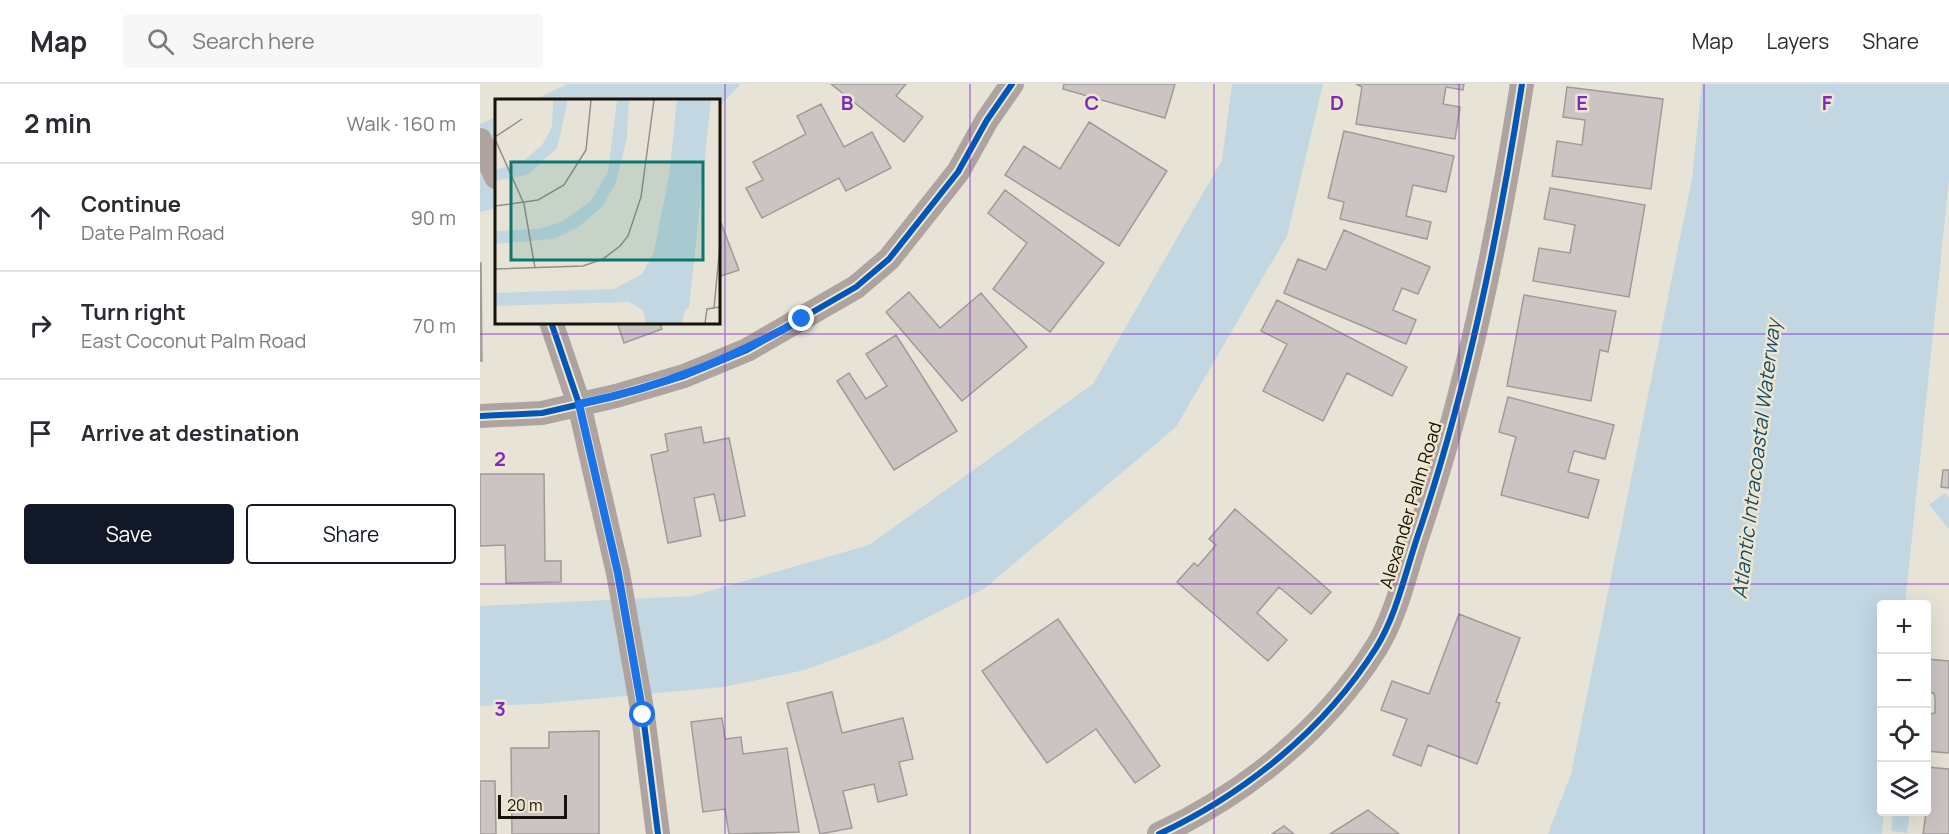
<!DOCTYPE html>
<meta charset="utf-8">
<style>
body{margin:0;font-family:Manrope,sans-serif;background:#f7f7f7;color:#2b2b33}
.controls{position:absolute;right:18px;bottom:18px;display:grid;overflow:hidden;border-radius:6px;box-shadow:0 6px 24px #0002}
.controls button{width:54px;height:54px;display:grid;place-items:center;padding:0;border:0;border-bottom:2px solid #e1e1e2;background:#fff;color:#2b2b33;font:30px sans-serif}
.scale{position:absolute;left:18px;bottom:15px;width:69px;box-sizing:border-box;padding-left:6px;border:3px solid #16130b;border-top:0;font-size:16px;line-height:21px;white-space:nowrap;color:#16130b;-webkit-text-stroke:4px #efe6d0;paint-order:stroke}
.stop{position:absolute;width:18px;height:18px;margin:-14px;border:4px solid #1a73e8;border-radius:50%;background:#fff}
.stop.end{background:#1a73e8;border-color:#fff;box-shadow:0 2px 6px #0008}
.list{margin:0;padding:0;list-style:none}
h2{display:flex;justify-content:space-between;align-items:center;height:78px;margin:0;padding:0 24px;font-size:26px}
h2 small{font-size:20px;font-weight:400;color:#7c7c81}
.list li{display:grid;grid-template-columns:39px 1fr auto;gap:18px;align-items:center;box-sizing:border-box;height:108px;padding:0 24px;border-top:2px solid #e1e1e2}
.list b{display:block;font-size:22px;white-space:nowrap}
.list p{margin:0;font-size:20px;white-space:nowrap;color:#7c7c81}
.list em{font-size:20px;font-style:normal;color:#7c7c81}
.actions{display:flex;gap:12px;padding:18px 24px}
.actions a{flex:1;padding:14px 0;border:2px solid #111827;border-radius:6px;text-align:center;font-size:21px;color:#111827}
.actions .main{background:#111827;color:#fff}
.icon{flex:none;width:33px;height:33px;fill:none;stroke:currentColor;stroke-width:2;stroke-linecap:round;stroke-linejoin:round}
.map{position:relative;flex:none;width:1469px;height:750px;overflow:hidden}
header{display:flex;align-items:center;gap:36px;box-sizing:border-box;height:84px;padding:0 30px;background:#fff;border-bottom:2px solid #e1e1e2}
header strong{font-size:28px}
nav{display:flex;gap:33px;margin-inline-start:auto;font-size:21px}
.search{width:420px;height:54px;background:#f7f7f7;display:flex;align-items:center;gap:15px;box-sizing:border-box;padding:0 21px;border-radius:6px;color:#7c7c81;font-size:22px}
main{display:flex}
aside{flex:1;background:#fff}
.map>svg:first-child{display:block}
</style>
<header>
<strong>Map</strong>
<div class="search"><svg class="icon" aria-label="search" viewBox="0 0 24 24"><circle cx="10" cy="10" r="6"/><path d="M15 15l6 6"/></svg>Search here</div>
<nav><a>Map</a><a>Layers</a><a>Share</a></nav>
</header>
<main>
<aside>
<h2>2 min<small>Walk · 160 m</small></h2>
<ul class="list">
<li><svg class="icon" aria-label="ahead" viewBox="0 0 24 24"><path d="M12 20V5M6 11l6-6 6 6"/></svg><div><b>Continue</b><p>Date Palm Road</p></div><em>90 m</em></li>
<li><svg class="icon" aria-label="right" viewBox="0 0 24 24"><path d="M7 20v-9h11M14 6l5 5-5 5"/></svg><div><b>Turn right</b><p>East Coconut Palm Road</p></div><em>70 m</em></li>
<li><svg class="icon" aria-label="arrive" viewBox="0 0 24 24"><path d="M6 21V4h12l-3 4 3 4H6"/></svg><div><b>Arrive at destination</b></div></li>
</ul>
<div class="actions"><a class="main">Save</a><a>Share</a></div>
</aside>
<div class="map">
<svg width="1469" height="750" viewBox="0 0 1469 750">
<rect width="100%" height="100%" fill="#e8e3d7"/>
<path fill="#c2d7e2" d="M88 0H261L239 22 238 16H53Z
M752 0H843L807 152 696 343 505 504 398 559 325 586 243 603 57 620 0 622V522L212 512 389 461 613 300 742 76Z
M1222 0H1469V96L1425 520H1402V728H1404L1402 750H1068L1091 690 1212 95Z
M16 33V124L0 128V40Z
M1465 409 1469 414V445L1449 421Z
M1413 728H1430L1427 749 1411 747Z"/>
<path fill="#cbc4c2" stroke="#a09b98" stroke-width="1.5" d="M351 0H426L416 12 443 33 424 58Z
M584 0H695L685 34 583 5Z
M876 0H984L983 6 966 3 963 20 980 23 975 55 876 40 882 3Z
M1087 3 1183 15 1171 105 1072 92 1077 57 1102 61 1105 36 1083 33Z
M341 20 364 63 392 48 411 84 366 107 359 94 282 134 266 104 283 96 273 78 326 50 317 32Z
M609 38 687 87 639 162 525 91 544 62 580 85Z
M864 47 974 72 966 108 933 101 926 132 951 138 947 155 860 135 864 118 848 114Z
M1070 104 1165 121 1149 213 1053 197 1059 164 1090 169 1095 141 1064 135Z
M525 106 624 179 570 248 513 205 547 159 508 129Z
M238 131 259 186 238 193Z
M864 146 950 183 938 210 922 204 913 226 936 236 926 260 804 209 818 175 846 186Z
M0 179H1L2 277H0Z
M429 208 460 244 501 209 547 263 482 317 406 228Z
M1044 211 1136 227 1128 268 1120 266 1111 317 1027 302Z
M797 216 927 283 912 312 867 289 843 337 783 307 807 260 781 247Z
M137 238H179L182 245 144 259Z
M416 251 477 347 414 386 357 297 369 289 386 315 407 302 386 270Z
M1028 313 1134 341 1125 375 1094 367 1088 388 1119 396 1108 434 1021 411 1036 353 1019 348Z
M221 343 224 359 249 354 265 432 240 437 234 410 214 414 221 452 188 459 171 371 188 367 185 350Z
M1463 386H1469V404L1461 403Z
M0 390H64L65 477H81V498L26 499 25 461 0 462Z
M755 425 851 508 831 530 799 503 777 529 807 556 788 577 697 498 714 479 718 482 736 461 729 455Z
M979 530 1040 554 1016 618 1020 619 997 680 948 661 941 682 913 671 927 635 901 626 912 597 949 610Z
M578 535 680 682 655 699 616 645 567 679 502 587Z
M1446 575 1469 577V669L1446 667V631L1455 629V615L1454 609H1446Z
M352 608 362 649 423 634 433 675 419 678 427 711 398 718 394 700 363 707 372 744 340 750 307 619Z
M242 634 245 655 261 653 263 670 307 664 319 748 249 750 245 725 223 728 211 638Z
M119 647V750H32L31 664H69V648Z
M1446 683 1469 685V750H1443L1446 728Z
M0 697H15L16 750H0Z
M888 726 919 750H850Z
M804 742 814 750H792Z"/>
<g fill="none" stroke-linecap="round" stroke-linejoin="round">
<path stroke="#aea39f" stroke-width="24" d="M0 56 16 93
M71 238 99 320 138 489 163 631 178 750
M0 332 62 329 136 312 204 292 267 266 376 203 409 175 478 88 507 36 532 0
M679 750C765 710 845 645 896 564 916 532 925 490 937 454 987 307 1018 153 1042 0"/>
<defs>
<path id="cycleway" d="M71 238 99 320 138 489 163 631 178 750
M0 332 62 329 136 312 204 292 267 266 376 203 409 175 478 88 507 36 532 0
M679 750C765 710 845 645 896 564 916 532 925 490 937 454 987 307 1018 153 1042 0"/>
</defs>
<use href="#cycleway" stroke="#efe6d0" stroke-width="10"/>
<use href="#cycleway" stroke="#0057b8" stroke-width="6"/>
</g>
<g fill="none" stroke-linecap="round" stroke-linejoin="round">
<path stroke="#1a73e8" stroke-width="8" d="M163 631 138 489 99 320C182 303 249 276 322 235"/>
</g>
<path fill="none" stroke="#7b2cbf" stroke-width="1.5" stroke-opacity="0.55" d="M245 0V750M490 0V750M734 0V750M979 0V750M1224 0V750M0 250H1469M0 500H1469"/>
<g text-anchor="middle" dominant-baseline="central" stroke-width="5" stroke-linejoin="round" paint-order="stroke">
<g font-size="18" fill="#16130b" stroke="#efe6d0">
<text transform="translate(930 421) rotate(-73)">Alexander Palm Road</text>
</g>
<g font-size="20" font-style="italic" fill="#154c69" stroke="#efe6d0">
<text transform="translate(1276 375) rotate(-83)">Atlantic Intracoastal Waterway</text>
</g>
</g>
<g transform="translate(15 15)">
<rect width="225" height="225" fill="#e8e3d7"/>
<path d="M58 1H71L72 5 62 49 32 76 0 82V71L27 63 47 46 57 28ZM122 1H134L132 39 121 83 107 108 82 129 58 140 0 145V132L44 130 67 123 96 102 113 73ZM182 1H216L194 209 190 210 187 224H151L148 211 134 203 0 207V194L119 190 147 175 159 153 174 76Z" fill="#c2d7e2"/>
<path fill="none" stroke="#949085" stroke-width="1.5" d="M0 38 27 20M0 40 29 105 40 169M0 107 43 101 69 86 91 51 96 1M0 170 88 167 108 160 125 147 133 137 146 98 159 1M219 209 225 146M210 224 212 210 225 208"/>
<path fill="#0f766e" fill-opacity="0.15" stroke="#0f766e" stroke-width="3" d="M16 63H208V161H16Z"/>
<rect width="225" height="225" fill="none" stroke="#16130b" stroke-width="3"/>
</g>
<g font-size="20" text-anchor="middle" font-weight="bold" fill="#7b2cbf" stroke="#efe6d0" stroke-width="5" stroke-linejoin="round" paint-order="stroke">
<text x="367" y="26">B</text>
<text x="612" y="26">C</text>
<text x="857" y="26">D</text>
<text x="1102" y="26">E</text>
<text x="1347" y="26">F</text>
<text x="20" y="382">2</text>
<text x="20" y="632">3</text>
</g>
</svg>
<div class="controls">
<button>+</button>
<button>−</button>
<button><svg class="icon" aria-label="locate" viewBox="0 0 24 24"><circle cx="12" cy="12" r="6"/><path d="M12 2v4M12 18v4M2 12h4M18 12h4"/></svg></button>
<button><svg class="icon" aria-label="layers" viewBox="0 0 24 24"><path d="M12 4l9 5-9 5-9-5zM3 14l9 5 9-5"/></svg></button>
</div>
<div class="scale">20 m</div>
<div class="stop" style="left:163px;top:631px"></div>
<div class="stop end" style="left:322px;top:235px"></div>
</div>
</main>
